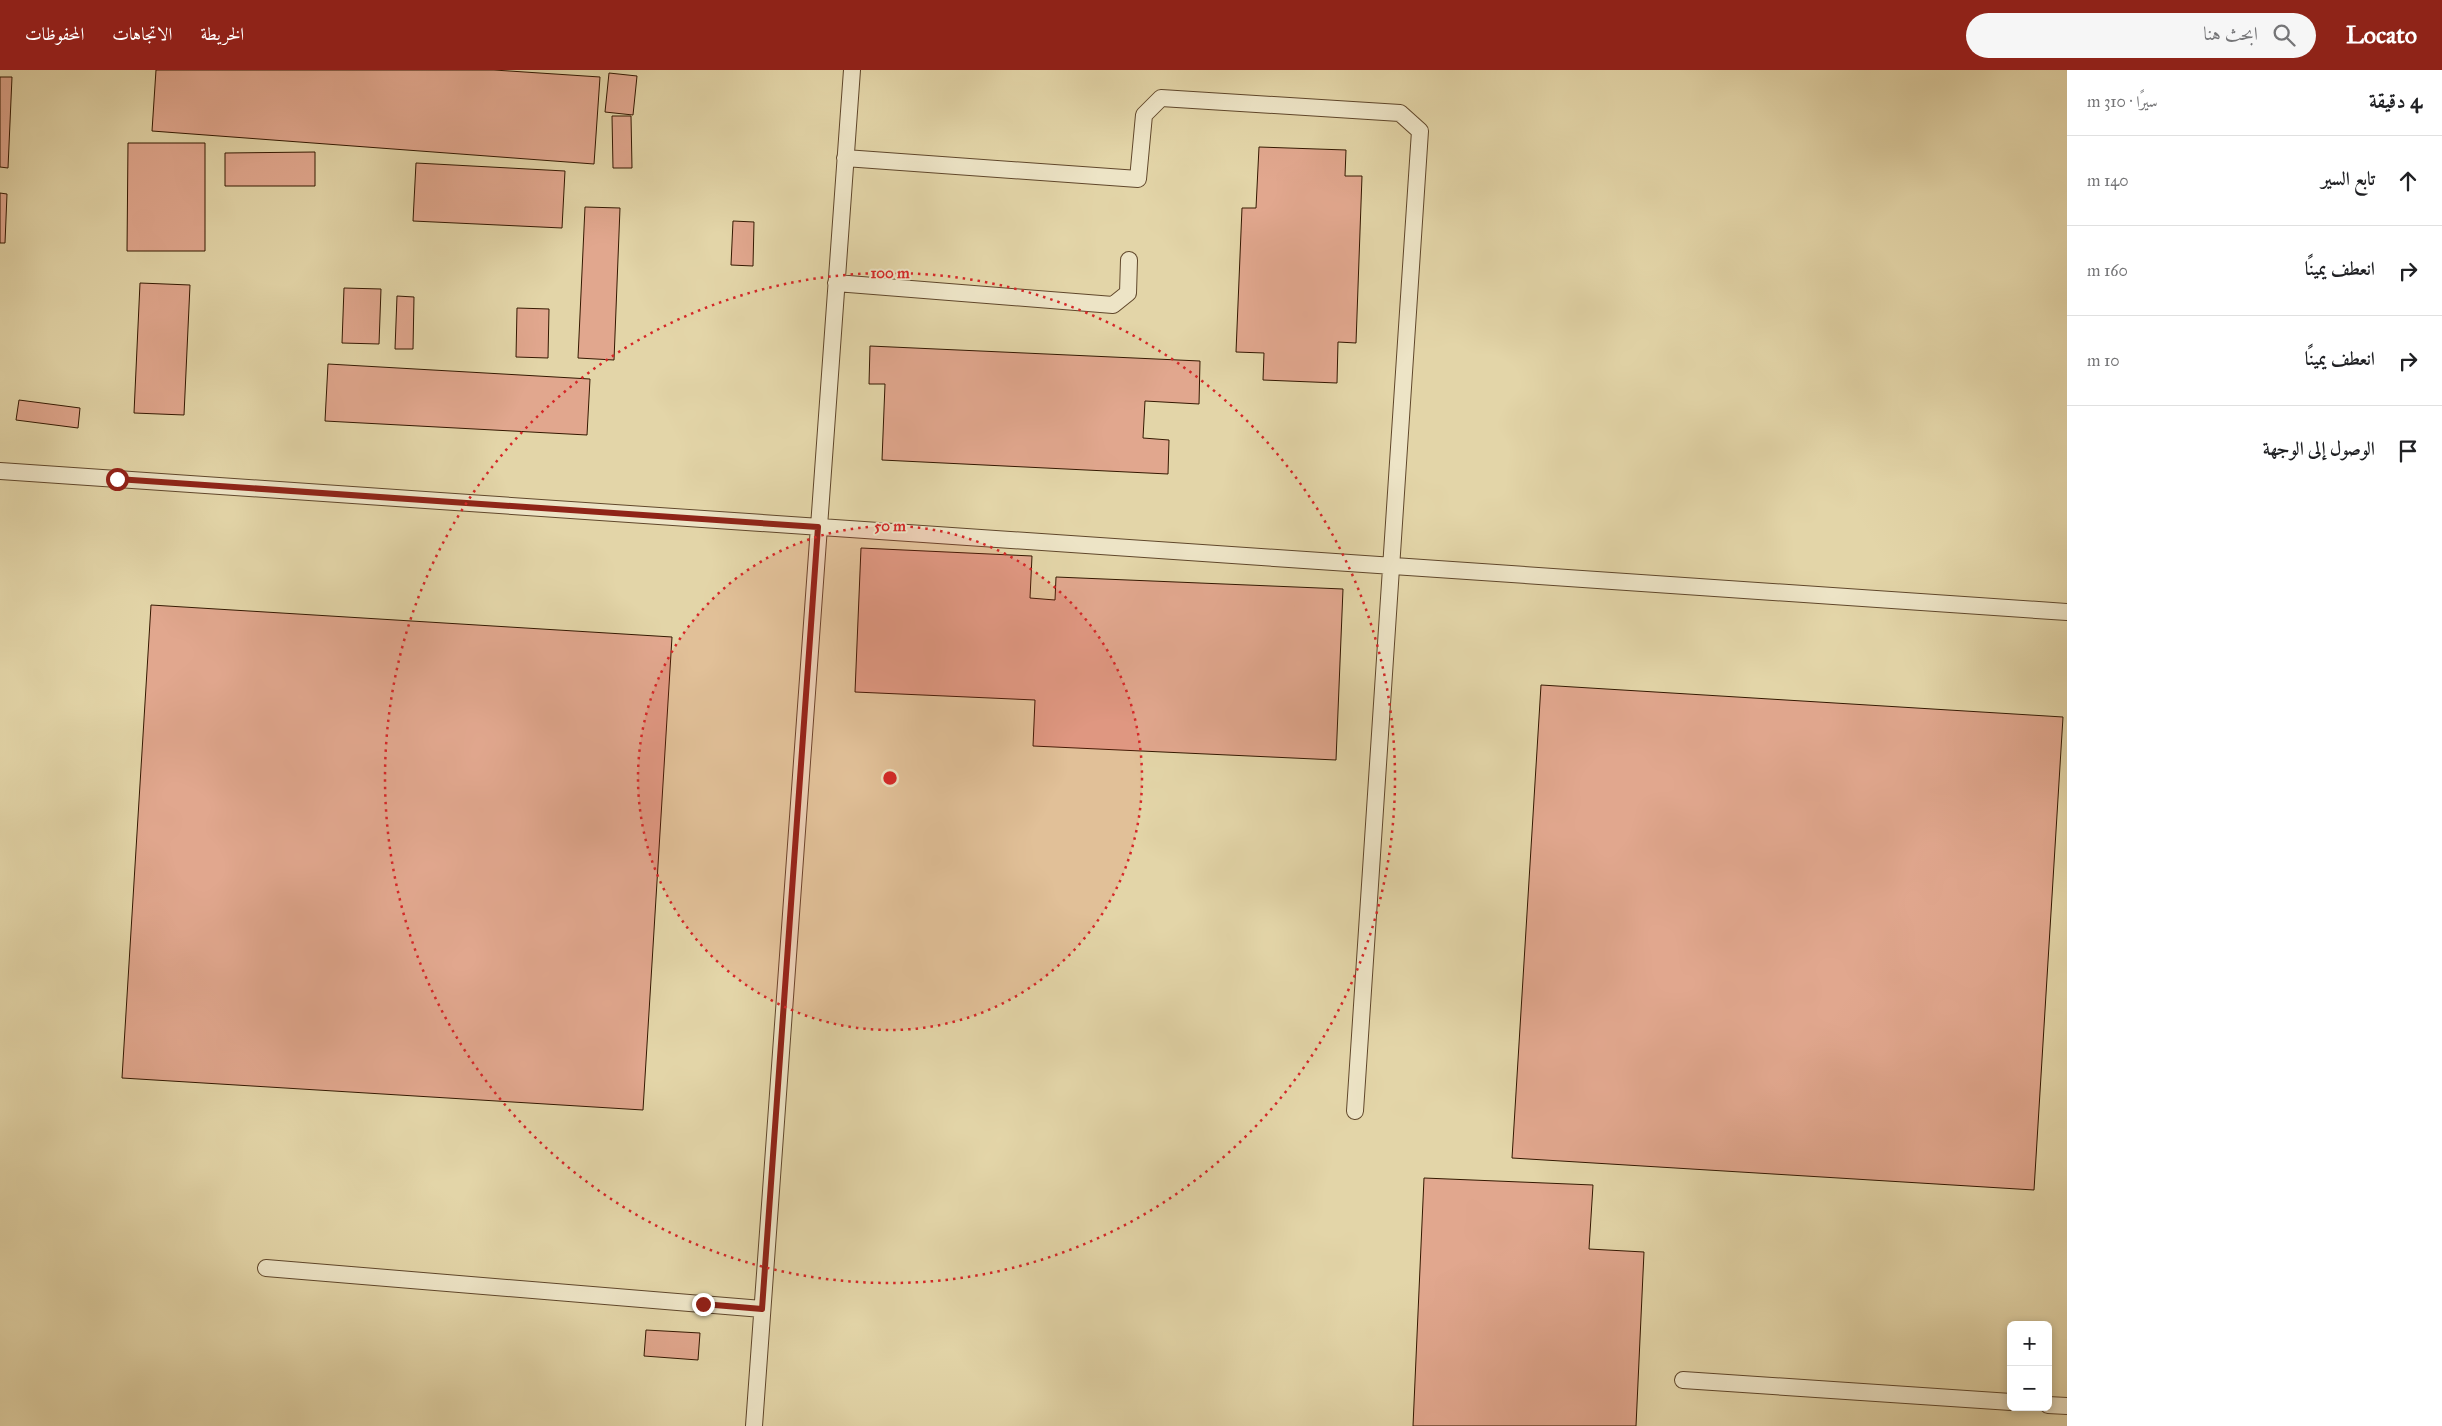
<!DOCTYPE html>
<html lang="ar">
<meta charset="utf-8">
<style>
body{margin:0;font-family:"IM FELL Great Primer",Amiri,serif;background:#f6f6f6;color:#202124;direction:rtl}
.controls{position:absolute;right:15px;bottom:15px;display:grid;overflow:hidden;border-radius:8px;box-shadow:0 2px 8px #0003}
.controls button{width:45px;height:45px;display:grid;place-items:center;padding:0;border:0;border-bottom:1px solid #e0e0e0;background:#fff;color:#202124;font:25px sans-serif}
.stop{position:absolute;width:15px;height:15px;margin:-11px;border:4px solid #8f2418;border-radius:50%;background:#fff}
.stop.end{background:#8f2418;border-color:#fff;box-shadow:0 1px 5px #0008}
.list{margin:0;padding:0;list-style:none}
h2{display:flex;justify-content:space-between;align-items:center;height:65px;margin:0;padding:0 20px;font-size:21px}
h2 small{font-size:16px;font-weight:400;color:#757577}
.list li{display:grid;grid-template-columns:32px 1fr auto;gap:15px;align-items:center;box-sizing:border-box;height:90px;padding:0 20px;border-top:1px solid #e0e0e0}
.list b{display:block;font-size:19px;white-space:nowrap}
.list em{font-size:16px;font-style:normal;color:#757577}
.icon{flex:none;width:28px;height:28px;fill:none;stroke:currentColor;stroke-width:2;stroke-linecap:round;stroke-linejoin:round}
.map{position:relative;flex:none;width:2067px;height:1356px;overflow:hidden;direction:ltr}
header{display:flex;align-items:center;gap:30px;box-sizing:border-box;height:70px;padding:0 25px;background:#8f2418;color:#fff}
header strong{font-size:24px}
nav{display:flex;gap:28px;margin-inline-start:auto;font-size:18px}
.search{width:350px;height:45px;background:#f6f6f6;display:flex;align-items:center;gap:12px;box-sizing:border-box;padding:0 18px;border-radius:28px;color:#757577;font-size:19px}
main{display:flex}
aside{flex:1;background:#fff}
.map>svg:first-child{display:block}
</style>
<header>
<strong>Locato</strong>
<div class="search"><svg class="icon" aria-label="search" viewBox="0 0 24 24"><circle cx="10" cy="10" r="6"/><path d="M15 15l6 6"/></svg>ابحث هنا</div>
<nav><a>الخريطة</a><a>الاتجاهات</a><a>المحفوظات</a></nav>
</header>
<main>
<aside>
<h2>4 دقيقة<small>سيرًا · 310 m</small></h2>
<ul class="list">
<li><svg class="icon" aria-label="ahead" viewBox="0 0 24 24"><path d="M12 20V5M6 11l6-6 6 6"/></svg><div><b>تابع السير</b></div><em>140 m</em></li>
<li><svg class="icon" aria-label="right" viewBox="0 0 24 24"><path d="M7 20v-9h11M14 6l5 5-5 5"/></svg><div><b>انعطف يمينًا</b></div><em>160 m</em></li>
<li><svg class="icon" aria-label="right" viewBox="0 0 24 24"><path d="M7 20v-9h11M14 6l5 5-5 5"/></svg><div><b>انعطف يمينًا</b></div><em>10 m</em></li>
<li><svg class="icon" aria-label="arrive" viewBox="0 0 24 24"><path d="M6 21V4h12l-3 4 3 4H6"/></svg><div><b>الوصول إلى الوجهة</b></div></li>
</ul>
</aside>
<div class="map">
<svg width="2067" height="1356" viewBox="0 0 2067 1356">
<rect width="100%" height="100%" fill="#e3d5a8"/>
<filter id="stains"><feTurbulence type="fractalNoise" baseFrequency=".004" numOctaves="4"/><feColorMatrix values="0 0 0 0 .2 0 0 0 0 .09 0 0 0 0 .02 0 0 0 .5 -.17"/></filter>
<radialGradient id="worn" r=".72"><stop offset=".6" stop-color="#630" stop-opacity="0"/><stop offset="1" stop-color="#630" stop-opacity=".3"/></radialGradient>
<path fill="#e1a78e" stroke="#341801" d="M156 0H494L600 7 594 94 152 61Z
M609 3 637 6 633 45 605 42Z
M0 7H12L8 98 0 97Z
M612 46H631L632 98H613Z
M128 73H205V181H127Z
M1259 77 1346 80 1345 106H1362L1356 273 1338 272 1337 313 1263 310 1264 283 1236 282 1242 138H1256Z
M315 82V116H225V83Z
M416 93 565 101 562 158 413 151Z
M0 123 7 124 5 173H0Z
M585 137 620 138 614 290 578 288Z
M733 151 754 152 753 196 731 195Z
M140 213 190 215 184 345 134 343Z
M344 218 381 219 379 274 342 273Z
M397 226 414 227 413 279H395Z
M517 238 549 239 548 288 516 287Z
M870 276 1200 291 1199 334 1145 331 1143 368 1169 370 1168 404 882 390 885 314H869Z
M328 294 590 309 587 365 325 351Z
M19 330 80 338 78 358 16 350Z
M861 478 1032 486 1030 528 1055 530 1056 507 1343 519 1336 690 1033 676 1035 630 855 622Z
M151 535 672 567 643 1040 122 1008Z
M1541 615 2063 647 2034 1120 1512 1088Z
M1424 1108 1593 1115 1589 1179 1644 1182 1636 1356H1413Z
M646 1260 700 1263 698 1290 644 1286Z"/>
<g fill="none" stroke-linecap="round" stroke-linejoin="round">
<defs>
<path id="service" d="M845 88 1138 109 1144 45 1161 28 1400 43 1420 61 1355 1041
M836 213 1113 235 1128 223 1129 190
M0 401 2067 542
M266 1198 762 1239
M1683 1310 2011 1332
M2048 1335 2067 1336
M754 1356 852 0"/>
</defs>
<use href="#service" stroke="#60472b" stroke-width="18"/>
<use href="#service" stroke="#ede4c6" stroke-width="16"/>
</g>
<g fill="none" stroke-linecap="round" stroke-linejoin="round">
<path stroke="#8f2418" stroke-width="6" d="M117 409 818 457 762 1239 703 1234"/>
</g>
<circle cx="890" cy="708" r="252" fill="#d62828" fill-opacity=".12"/>
<g fill="none" stroke="#d62828" stroke-width="2.5" stroke-dasharray="2.5 5">
<circle cx="890" cy="708" r="252"/>
<circle cx="890" cy="708" r="505"/>
</g>
<circle cx="890" cy="708" r="8" fill="#d62828" stroke="#ede4c6" stroke-width="2.5"/>
<g font-size="15" text-anchor="middle" font-weight="bold" fill="#d62828" stroke="#ede4c6" stroke-width="4" stroke-linejoin="round" paint-order="stroke">
<text x="890" y="208">100 m</text>
<text x="890" y="461">50 m</text>
</g>
<rect width="100%" height="100%" filter="url(#stains)"/>
<rect width="100%" height="100%" fill="url(#worn)"/>
</svg>
<div class="controls">
<button>+</button>
<button>−</button>
</div>
<div class="stop" style="left:117px;top:409px"></div>
<div class="stop end" style="left:703px;top:1234px"></div>
</div>
</main>
